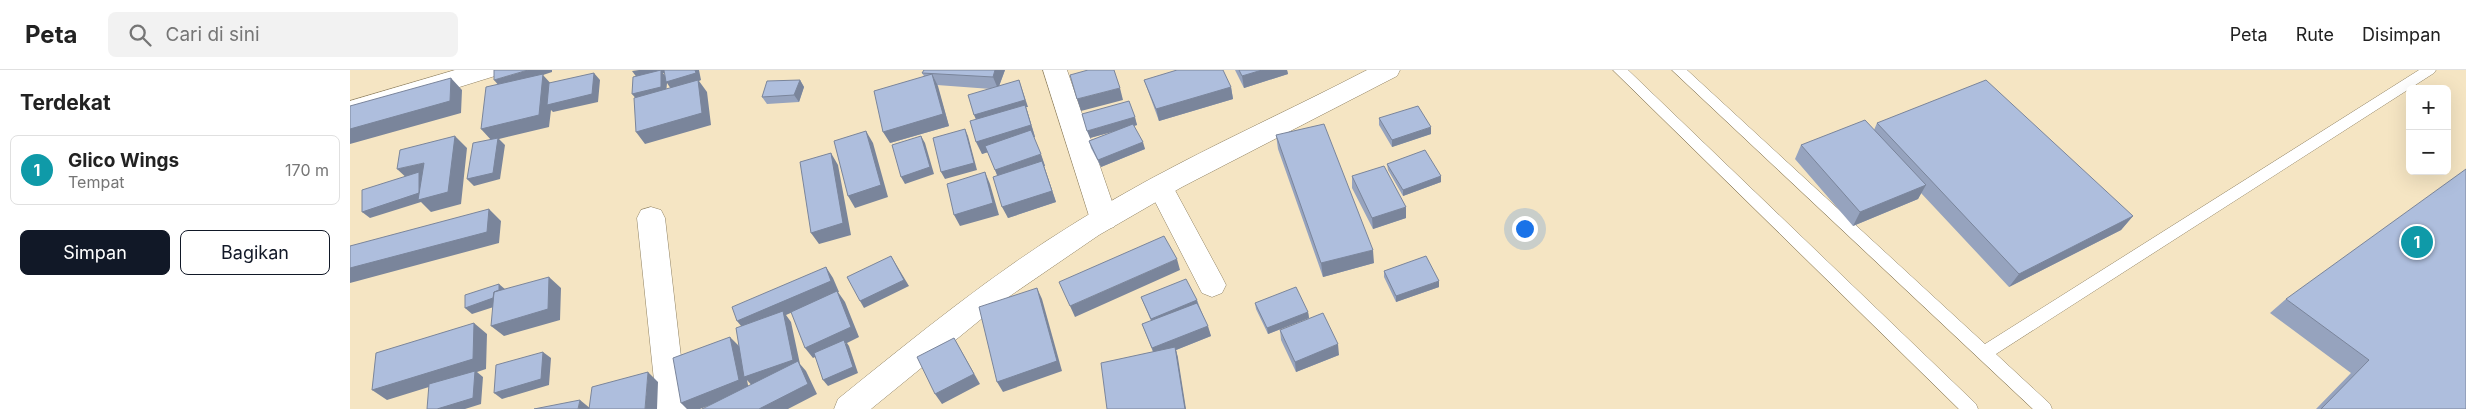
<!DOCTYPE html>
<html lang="id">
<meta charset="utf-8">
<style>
body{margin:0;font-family:Inter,sans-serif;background:#f2f2f2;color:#222}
.controls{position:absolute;right:15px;top:15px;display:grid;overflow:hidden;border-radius:8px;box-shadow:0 5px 20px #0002}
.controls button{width:45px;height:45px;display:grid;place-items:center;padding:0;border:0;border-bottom:1px solid #e0e0e0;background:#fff;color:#222;font:25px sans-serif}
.you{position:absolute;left:1174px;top:158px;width:18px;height:18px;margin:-12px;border:4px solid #fff;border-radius:50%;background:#1a73e8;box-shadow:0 0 0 8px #1a73e833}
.badge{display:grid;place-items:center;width:32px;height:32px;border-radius:50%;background:#111827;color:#fff;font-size:16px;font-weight:700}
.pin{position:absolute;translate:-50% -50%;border:2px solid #fff;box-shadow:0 1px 5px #0006}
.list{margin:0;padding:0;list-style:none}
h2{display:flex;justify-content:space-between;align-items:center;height:65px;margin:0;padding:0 20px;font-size:21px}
h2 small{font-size:16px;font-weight:400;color:#767676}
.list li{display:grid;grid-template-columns:32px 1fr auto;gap:15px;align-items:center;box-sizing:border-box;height:70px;margin:0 10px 10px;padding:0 10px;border:1px solid #e0e0e0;border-radius:8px}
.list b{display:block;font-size:19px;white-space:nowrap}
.list p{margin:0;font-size:16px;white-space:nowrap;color:#767676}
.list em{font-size:16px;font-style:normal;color:#767676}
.actions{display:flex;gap:10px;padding:15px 20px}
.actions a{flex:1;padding:11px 0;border:1px solid #111827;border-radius:8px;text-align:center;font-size:18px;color:#111827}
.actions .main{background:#111827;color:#fff}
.icon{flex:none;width:28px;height:28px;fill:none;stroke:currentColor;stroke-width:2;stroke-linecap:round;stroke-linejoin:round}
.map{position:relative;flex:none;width:2116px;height:339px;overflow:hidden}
header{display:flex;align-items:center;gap:30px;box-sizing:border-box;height:70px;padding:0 25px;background:#fff;border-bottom:1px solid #e0e0e0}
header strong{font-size:24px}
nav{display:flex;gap:28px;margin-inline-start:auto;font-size:18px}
.search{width:350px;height:45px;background:#f2f2f2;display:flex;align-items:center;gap:12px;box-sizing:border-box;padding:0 18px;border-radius:8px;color:#767676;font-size:19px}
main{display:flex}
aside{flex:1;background:#fff}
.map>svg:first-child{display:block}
</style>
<header>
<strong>Peta</strong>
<div class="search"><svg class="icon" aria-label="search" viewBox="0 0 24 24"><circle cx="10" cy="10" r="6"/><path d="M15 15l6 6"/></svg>Cari di sini</div>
<nav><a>Peta</a><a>Rute</a><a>Disimpan</a></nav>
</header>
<main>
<aside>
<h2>Terdekat<small></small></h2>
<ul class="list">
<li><span class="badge" style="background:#0f9aa8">1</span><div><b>Glico Wings</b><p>Tempat</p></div><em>170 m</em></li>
</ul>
<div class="actions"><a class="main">Simpan</a><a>Bagikan</a></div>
</aside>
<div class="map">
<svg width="2116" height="339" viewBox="0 0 2116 339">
<rect width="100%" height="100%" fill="#f5e5c3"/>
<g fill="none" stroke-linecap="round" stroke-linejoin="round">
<defs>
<path id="lane" d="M1263 0H1278L1626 334 1628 339H1609Z
M1322 0H1337L1635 274 2069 0H2086L2084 3 1646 284 1700 334 1702 339H1683Z"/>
<path id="street" d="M105 0H148L145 6 0 51V31Z
M693 0H717L768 149 764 157 754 160 744 157 740 149Z
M811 108 820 111 872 207 876 215 872 223 862 227 852 223 798 118 802 111Z
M301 137 311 140 315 148 337 339H307L287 148 291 140Z"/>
<path id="secondary" d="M1017 0H1050L1047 6 832 117 749 165 657 228 521 339H484L488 329C566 266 643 203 728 151 820 93 921 50 1017 0Z"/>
</defs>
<use href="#lane" stroke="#908263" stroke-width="1"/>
<use href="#street" stroke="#908263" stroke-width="1"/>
<use href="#secondary" stroke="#908263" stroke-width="1"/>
<use href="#lane" fill="#fff" fill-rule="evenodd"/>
<use href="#street" fill="#fff" fill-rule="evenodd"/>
<use href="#secondary" fill="#fff" fill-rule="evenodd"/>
</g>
<path fill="#96a3be" d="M574 0H655L649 16 678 37H676L685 67H684L695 96H694L706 132 658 148 647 105 638 82 632 84 626 49 641 19 587 15 599 56 540 73 574 6 572 3Z
M885 0H937L938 4 894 18Z
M450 10 454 17 449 32 417 34 412 27Z
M794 10 881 17 883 29 809 51 798 21Z
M779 31 787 55 784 56 795 79 751 97 741 78 739 71 768 60 740 68Z
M1029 48 1081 64 1042 77 1029 55Z
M1527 53 1783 146 1771 160 1659 217 1571 123 1568 129 1503 156 1445 89 1451 75 1524 60Z
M926 65 1024 193 973 207 928 79Z
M1037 94 1091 106V112L1053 126 1038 100Z
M1002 106 1056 148 1023 159 1002 118Z
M1034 201 1089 217 1046 232 1034 207Z
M791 227 847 230 861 266 826 280 828 288 803 282 792 254 801 251Z
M1936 229 2116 339H1966L2001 303 1920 243Z
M905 233 958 242 959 248 918 264 906 239Z
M930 260 989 285 946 302 931 270Z"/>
<path fill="#7a859b" d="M178 0H202V2L193 5 203 16 244 3 250 10 248 32 203 42 201 40 199 57 149 69 155 75 150 109 124 116 117 109 142 71 131 59 150 17 144 10Z
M289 0H314V3H313L317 8 345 0H349L351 10 349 11 357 22 361 55 295 74 286 62 321 19 317 13 316 24 288 31 282 24 288 9 282 1Z
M645 0H655L648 19 643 7Z
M912 0H937L938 4 894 18 892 6Z
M582 4 588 16 599 56 540 73 533 62Z
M101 8 112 20 111 43 0 74V59Z
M450 10 454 17 449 32 444 25Z
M669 10 678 37H676L685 67 632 84 626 72 627 52 624 45Z
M881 17 883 29 809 51 806 39Z
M770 18 773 30 731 41 727 29Z
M785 47 787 55 740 68 737 61Z
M1081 57V64L1042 77V70Z
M615 59 618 66 627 100 595 109 591 102Z
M516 61 523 73 538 127 505 138 498 126Z
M105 66 117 78 111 134 81 142 71 132 20 148 12 142 60 111 47 99 74 93Z
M571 66 575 73 584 104 555 114 551 107Z
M793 72 795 79 751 97 748 90Z
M481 83 488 95 501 165 469 174 461 163Z
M691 84 695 96H694L706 132 658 148 652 137 650 112 645 100Z
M635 102 640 114 649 145 610 156 604 145Z
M1091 106V112L1053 126V120Z
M1576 115 1568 129 1503 156 1510 142Z
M1056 137V148L1023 159 1022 148Z
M139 139 151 151 149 173 0 213V198Z
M1783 146 1771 160 1659 217 1669 204Z
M1023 180 1024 193 973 207 971 193Z
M541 186 559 216 514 238 510 231Z
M827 189 830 200 725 247 720 236Z
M476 197 483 208 489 222H488L495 232 509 267 497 273 499 276 508 303 478 316 473 310 496 273 463 288 455 278 488 222 436 245 441 252 450 294 456 301 467 324 438 339H409L404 318 397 310 399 320 350 339H337L331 333 380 267 390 277 396 262 387 251Z
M199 207 211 218 210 250 154 266 141 256Z
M1089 211V217L1046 232V226Z
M149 214 156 220V233L122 244 115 238Z
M687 218 692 229 712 301 653 322 647 312Z
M847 230 848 236 803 255 801 249Z
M958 242 959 248 918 264 917 258Z
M124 253 137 264 136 299 127 302 133 307 131 334 115 339H87L124 303 37 330 22 320Z
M858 256 861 266 826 280 828 288 836 339H835L805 288 802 278Z
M604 268 630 314 592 334 585 324Z
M988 274 989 285 946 302 945 292Z
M193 282 201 288 199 315 152 329 144 323Z
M298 302 308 312 307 339H295Z
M230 330 241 339H228Z"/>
<path fill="#aebedd" stroke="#7a859b" d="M144 0H178L144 10Z
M311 0V17L282 24 283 7Z
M314 0H345L346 3 316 12Z
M574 0H645L643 7 572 3Z
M738 0H764L770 18 727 29 720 5Z
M827 0H873L881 17 806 39 794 10Z
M889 0H912L892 6Z
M244 3 242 24 197 35 199 13Z
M193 4 189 45 131 59 136 17Z
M582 4 593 44 533 62 524 21Z
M101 8 100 31 0 59V36Z
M348 10 352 43 286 62 284 28Z
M450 10 444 25 412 27 417 11Z
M669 10 675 30 624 45 618 25Z
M1636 10 1783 146 1669 204 1527 53Z
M779 31 785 47 737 61 732 44Z
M675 35 681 55 626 72 620 51Z
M1068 36 1081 57 1042 70 1029 48Z
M1515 50 1576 115 1510 142 1451 75Z
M783 54 793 72 748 90 739 71Z
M974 54 1023 180 971 193 926 65Z
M615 59 624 93 591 102 583 68Z
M681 60 691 84 645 100 635 76Z
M516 61 531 115 498 126 484 71Z
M105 66 98 122 68 130 74 93 47 99 50 80Z
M571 66 580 97 551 107 542 75Z
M148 68 143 103 117 109 123 73Z
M1075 80 1091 106 1053 120 1037 94Z
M481 83 493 153 461 163 450 92Z
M692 91 702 121 652 137 643 107Z
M1034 96 1056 137 1022 148 1002 106Z
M2116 99V339H1971L2019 290 1936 229Z
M69 102V123L12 142V120Z
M635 102 643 133 604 145 597 114Z
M139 139 137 162 0 198V176Z
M814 166 827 189 720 236 709 212Z
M541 186 554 210 510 231 497 207Z
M1076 186 1089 211 1046 226 1034 201Z
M476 197 481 211 387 251 382 237Z
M199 207 198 239 141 256 144 222Z
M836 209 847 230 801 249 791 227Z
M149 214V220L144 222 143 228 115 238V225Z
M946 217 958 242 917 258 905 233Z
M687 218 707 291 647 312 629 237Z
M487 221 501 257 455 278 441 242Z
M847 233 858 256 802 278 792 254Z
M433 241 443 290 394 307 386 258Z
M973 243 988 274 945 292 930 260Z
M124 253 123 289 22 320 26 283Z
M380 267 389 310 331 333 323 288Z
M604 268 624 304 585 324 567 287Z
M494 270 503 297 473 310 464 283Z
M825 277 835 339H757L751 293Z
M193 282 191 309 144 323 146 295Z
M448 291 458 314 409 339H352Z
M125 301 123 328 87 339H77L79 314Z
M298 302 295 339H239L242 317Z
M230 330 228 339H184Z"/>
</svg>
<div class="controls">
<button>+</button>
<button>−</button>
</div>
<div class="you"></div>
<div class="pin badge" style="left:2067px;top:172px;background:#0f9aa8">1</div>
</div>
</main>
